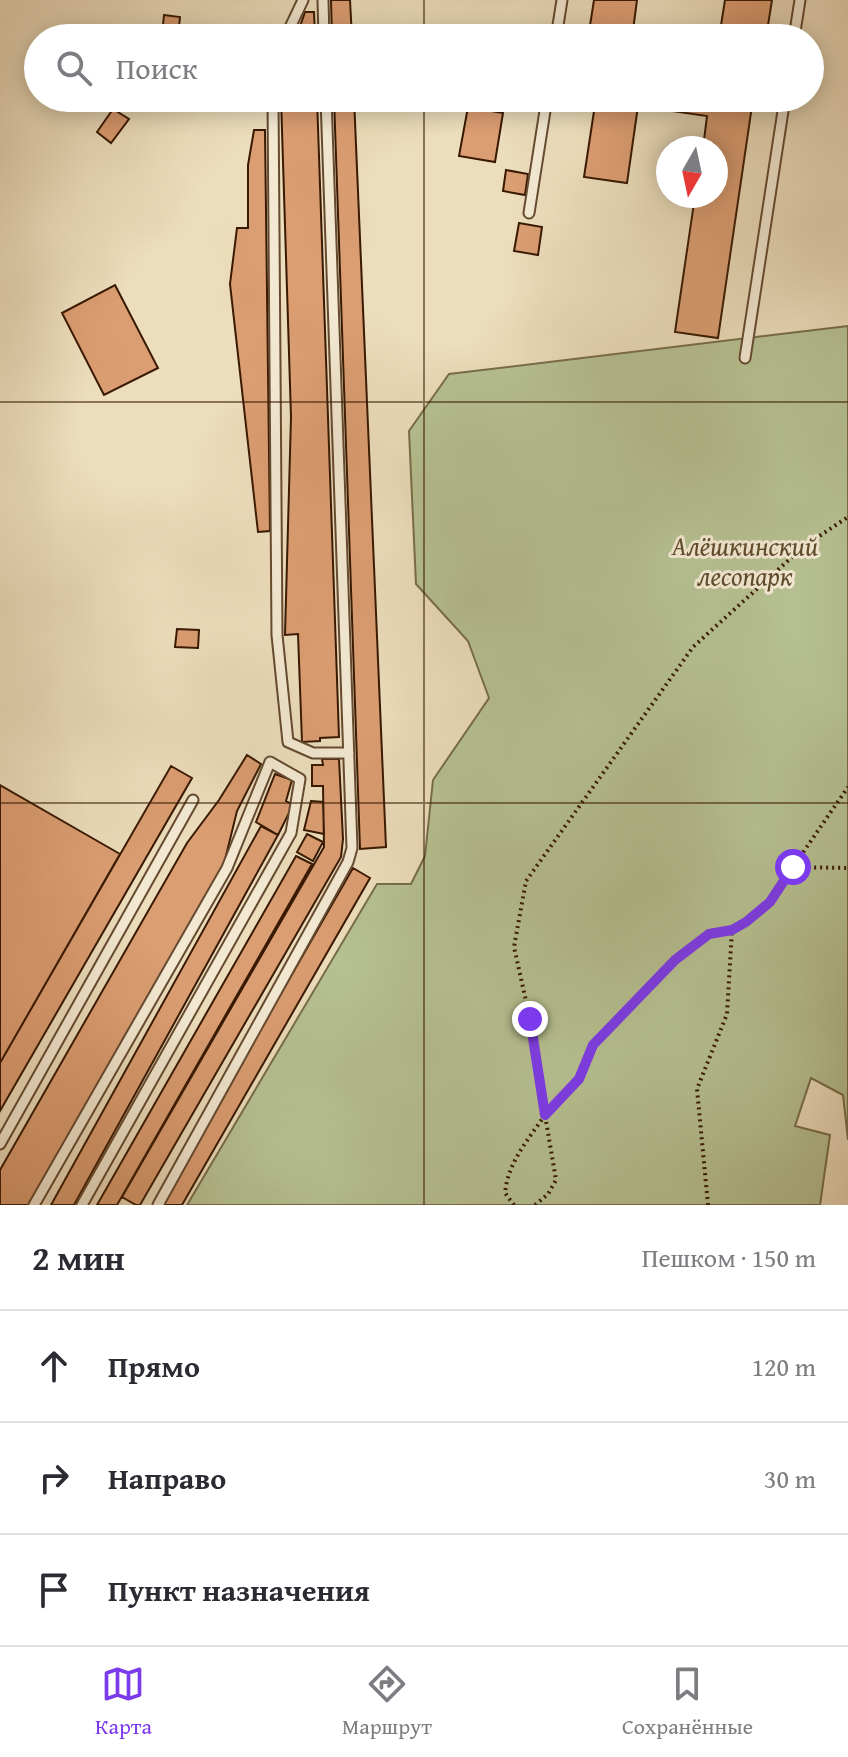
<!DOCTYPE html>
<html lang="ru">
<meta charset="utf-8">
<style>
body{margin:0;font-family:"Gentium Book Plus",serif;background:#f7f7f7;color:#2b2b33}
.compass{position:absolute;left:656px;top:136px;width:72px;height:72px;border-radius:50%;background:#fff;box-shadow:0 4px 20px #0003;rotate:189deg}
.stop{position:absolute;width:24px;height:24px;margin:-18px;border:6px solid #7c3aed;border-radius:50%;background:#fff}
.stop.end{background:#7c3aed;border-color:#fff;box-shadow:0 2px 8px #0008}
.list{margin:0;padding:0;list-style:none}
h2{display:flex;justify-content:space-between;align-items:center;height:104px;margin:0;padding:0 32px;font-size:34px}
h2 small{font-size:26px;font-weight:400;color:#7c7c81}
.list li{display:grid;grid-template-columns:52px 1fr auto;gap:24px;align-items:center;box-sizing:border-box;height:112px;padding:0 32px;border-top:2px solid #e1e1e2}
.list b{display:block;font-size:30px;white-space:nowrap}
.list em{font-size:26px;font-style:normal;color:#7c7c81}
.icon{flex:none;width:44px;height:44px;fill:none;stroke:currentColor;stroke-width:2;stroke-linecap:round;stroke-linejoin:round}
.map{position:relative;flex:none;width:848px;height:1205px;overflow:hidden}
.search{position:absolute;background:#fff;box-shadow:0 4px 20px #0003;left:24px;right:24px;top:24px;height:88px;display:flex;align-items:center;gap:20px;box-sizing:border-box;padding:0 28px;border-radius:44px;color:#7c7c81;font-size:30px}
.sheet{height:440px;background:#fff}
nav{display:flex;justify-content:space-around;align-items:center;box-sizing:border-box;height:112px;border-top:2px solid #e1e1e2;background:#fff;font-size:22px;color:#7c7c81}
nav a{display:grid;justify-items:center;gap:4px}
nav .on{color:#7c3aed}
.map>svg:first-child{display:block}
</style>
<div class="map">
<svg width="848" height="1205" viewBox="0 0 848 1205">
<rect width="100%" height="100%" fill="#ecddbc"/>
<filter id="stains"><feTurbulence type="fractalNoise" baseFrequency=".0025" numOctaves="4"/><feColorMatrix values="0 0 0 0 .2 0 0 0 0 .09 0 0 0 0 .02 0 0 0 .5 -.17"/></filter>
<radialGradient id="worn" r=".72"><stop offset=".6" stop-color="#630" stop-opacity="0"/><stop offset="1" stop-color="#630" stop-opacity=".3"/></radialGradient>
<path fill="#b6c192" stroke="#776d4a" stroke-width="2" d="M848 326V1140L843 1095 811 1078 795 1126 830 1135 820 1205H187L377 884H411L425 856 433 780 489 698 468 641 416 584 409 431 449 374Z"/>
<path fill="#db9d72" stroke="#381901" stroke-width="2" d="M331 0H350L352 38H332Z
M594 0H637L632 38H588Z
M725 0H772L766 38H719Z
M305 12H314L315 38H296Z
M164 15 180 17 178 36 162 35Z
M281 98H317L339 737 320 738V741L302 742 298 634 285 635 291 417Z
M334 98H354L386 847 360 849Z
M596 98 753 99 718 338 675 332 695 196H716V148H703L707 116 638 106 627 183 584 177Z
M468 107 503 113 495 162 459 156Z
M113 109 129 119 111 143 97 132Z
M254 130H265L270 531 258 532 230 284 237 228H248V165Z
M506 170 528 174 525 195 503 191Z
M519 223 542 227 538 255 514 251Z
M115 285 158 368 104 395 62 313Z
M177 629 199 630 198 648 175 647Z
M247 755 261 764 237 811 224 864 29 1205H0V1170L187 843 219 800Z
M322 759H339L343 839 341 857 140 1205H136L122 1197 324 847 323 786H312V765H323Z
M171 766 192 778 0 1111V1063Z
M275 774 292 780 286 801 293 805 278 835 256 822Z
M0 785 120 854 0 1063Z
M311 801 323 802 324 834 304 830Z
M261 826 278 835 74 1205H51Z
M307 834 323 842 313 861 297 852Z
M296 856 312 864 117 1205H97Z
M353 868 370 878 182 1205H162L160 1204Z"/>
<g fill="none" stroke-linecap="round" stroke-linejoin="round">
<defs>
<path id="lane" d="M323 0 324 38
M285 38 303 0
M556 38 562 0
M794 38 800 0
M273 98 277 635 288 742 313 753H349
M529 213 547 98
M745 358 785 98
M0 1144 193 800
M34 1205 227 868 270 762 300 779 291 833 82 1205
M158 1205 348 862 352 848 326 98"/>
</defs>
<use href="#lane" stroke="#654a30" stroke-width="13"/>
<path stroke="#381901" stroke-width="4" stroke-dasharray="2 4" stroke-linecap="butt" d="M793 867 848 787
M514 1205 505 1193C508 1162 528 1140 545 1115L530 1019 514 947 526 881 693 647 803 547 848 517
M535 1205 548 1194 556 1180 545 1115 579 1079 593 1045 675 960 709 934 732 930 746 922 770 902 793 867 848 868
M708 1205 697 1089 727 1014 732 930"/>
<use href="#lane" stroke="#f3e9d3" stroke-width="9"/>
</g>
<g fill="none" stroke-linecap="round" stroke-linejoin="round">
<path stroke="#7c3aed" stroke-width="10" d="M530 1019 545 1115 579 1079 593 1045 675 960 709 934 732 930 746 922 770 902 793 867"/>
</g>
<path fill="none" stroke="#381901" stroke-width="2" stroke-opacity="0.55" d="M424 0V38M424 98V1205M0 402H848M0 803H848"/>
<g text-anchor="middle" dominant-baseline="central" stroke-width="6" stroke-linejoin="round" paint-order="stroke">
<g font-size="26" font-style="italic" fill="#5e4b2c" stroke="#f3e9d3">
<text x="745" y="545">Алёшкинский<tspan x="745" dy="30">лесопарк</tspan></text>
</g>
</g>
<rect width="100%" height="100%" filter="url(#stains)"/>
<rect width="100%" height="100%" fill="url(#worn)"/>
</svg>
<svg class="compass" viewBox="-18 -18 36 36"><path d="M0-13l5 13h-10z" fill="#e53935"/><path d="M0 13l5-13h-10z" fill="#7c7c81"/></svg>
<div class="stop" style="left:793px;top:867px"></div>
<div class="stop end" style="left:530px;top:1019px"></div>
<div class="search"><svg class="icon" aria-label="search" viewBox="0 0 24 24"><circle cx="10" cy="10" r="6"/><path d="M15 15l6 6"/></svg>Поиск</div>
</div>
<section class="sheet">
<h2>2 мин<small>Пешком · 150 m</small></h2>
<ul class="list">
<li><svg class="icon" aria-label="ahead" viewBox="0 0 24 24"><path d="M12 20V5M6 11l6-6 6 6"/></svg><div><b>Прямо</b></div><em>120 m</em></li>
<li><svg class="icon" aria-label="right" viewBox="0 0 24 24"><path d="M7 20v-9h11M14 6l5 5-5 5"/></svg><div><b>Направо</b></div><em>30 m</em></li>
<li><svg class="icon" aria-label="arrive" viewBox="0 0 24 24"><path d="M6 21V4h12l-3 4 3 4H6"/></svg><div><b>Пункт назначения</b></div></li>
</ul>
</section>
<nav>
<a class="on"><svg class="icon" aria-label="map" viewBox="0 0 24 24"><path d="M3 6l6-2 6 2 6-2v14l-6 2-6-2-6 2zM9 4v14M15 6v14"/></svg>Карта</a>
<a><svg class="icon" aria-label="directions" viewBox="0 0 24 24"><path d="M12 3l9 9-9 9-9-9zM9 14v-3h6M13 9l2 2-2 2"/></svg>Маршрут</a>
<a><svg class="icon" aria-label="saved" viewBox="0 0 24 24"><path d="M7 4h10v16l-5-4-5 4z"/></svg>Сохранённые</a>
</nav>
